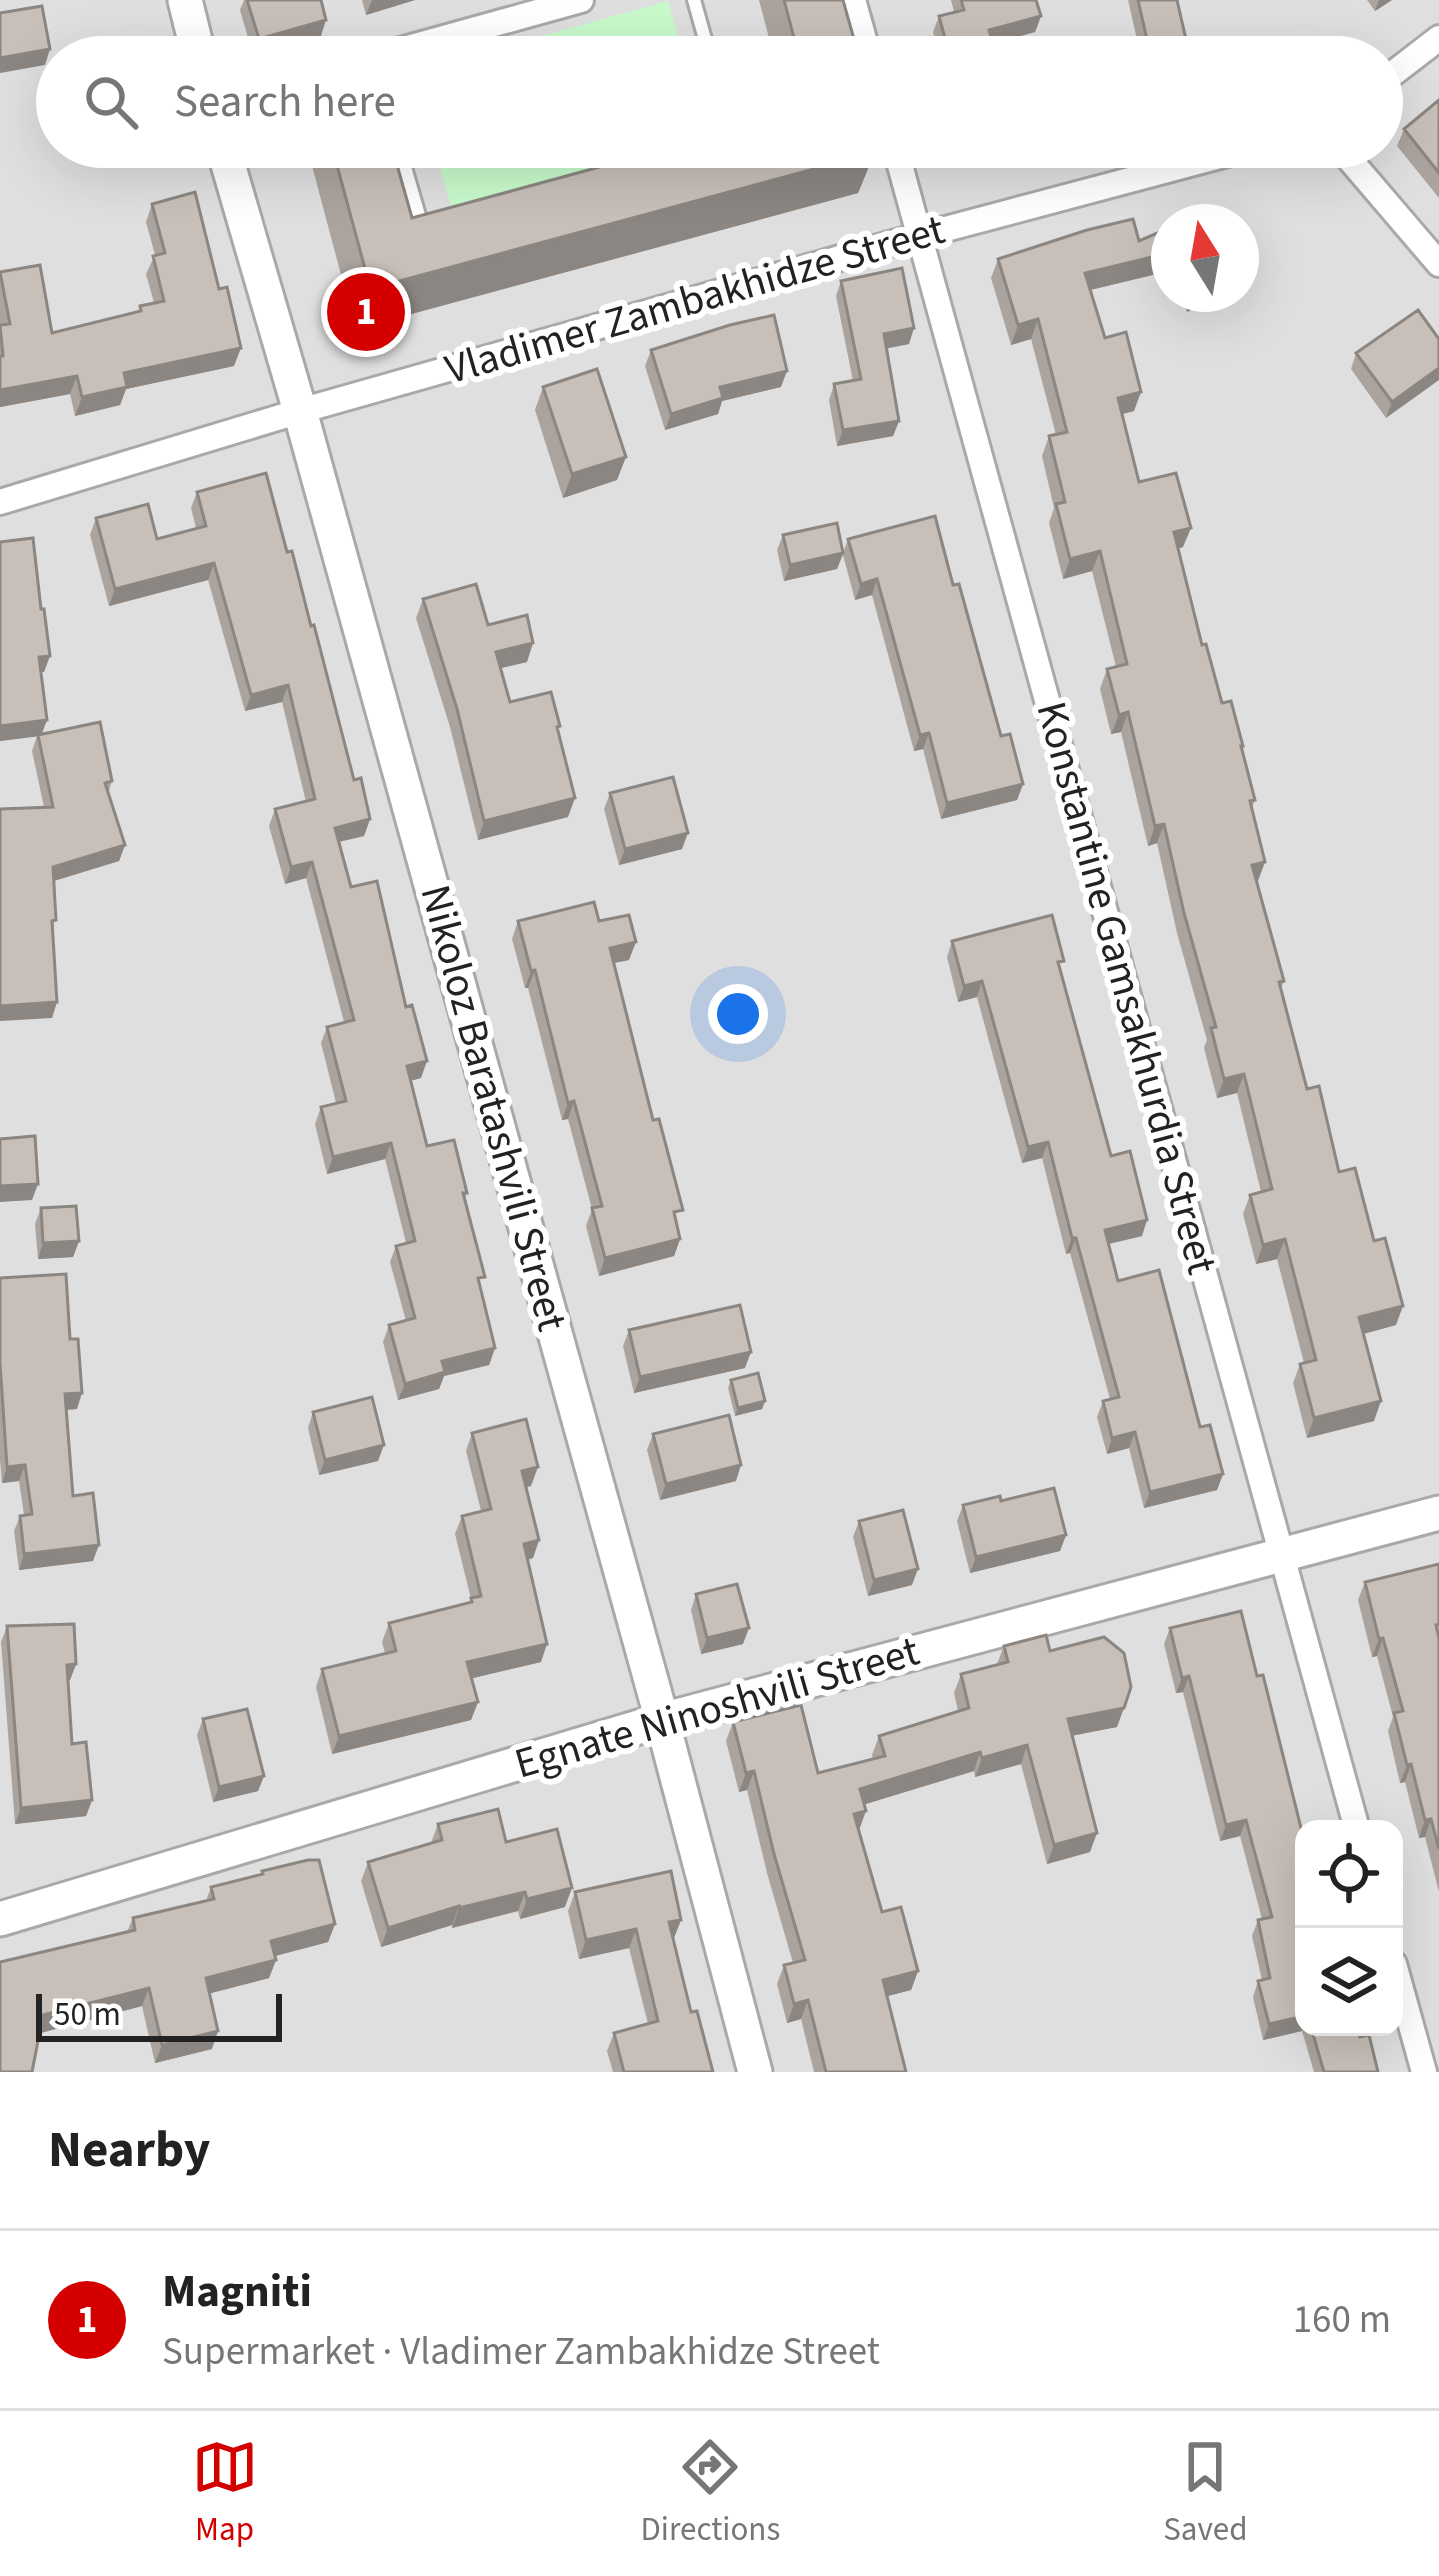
<!DOCTYPE html>
<meta charset="utf-8">
<style>
body{margin:0;font-family:"Source Sans 3",sans-serif;background:#f6f6f6;color:#222}
.controls{position:absolute;right:36px;bottom:36px;display:grid;overflow:hidden;border-radius:24px;box-shadow:0 12px 48px #0002}
.controls button{width:108px;height:108px;display:grid;place-items:center;padding:0;border:0;border-bottom:3px solid #e0e0e0;background:#fff;color:#222;font:60px sans-serif}
.compass{position:absolute;left:1151px;top:204px;width:108px;height:108px;border-radius:50%;background:#fff;box-shadow:0 12px 48px #0002;rotate:349deg}
.scale{position:absolute;left:36px;bottom:30px;width:246px;box-sizing:border-box;padding-left:12px;border:6px solid #222;border-top:0;font-size:33px;line-height:42px;white-space:nowrap;color:#222;-webkit-text-stroke:9px #fff;paint-order:stroke}
.you{position:absolute;left:738px;top:1014px;width:42px;height:42px;margin:-30px;border:9px solid #fff;border-radius:50%;background:#1a73e8;box-shadow:0 0 0 18px #1a73e833}
.badge{display:grid;place-items:center;width:78px;height:78px;border-radius:50%;background:#d40000;color:#fff;font-size:39px;font-weight:700}
.pin{position:absolute;translate:-50% -50%;border:6px solid #fff;box-shadow:0 3px 12px #0006}
.list{margin:0;padding:0;list-style:none}
h2{display:flex;justify-content:space-between;align-items:center;height:156px;margin:0;padding:0 48px;font-size:51px}
h2 small{font-size:39px;font-weight:400;color:#767676}
.list li{display:grid;grid-template-columns:78px 1fr auto;gap:36px;align-items:center;box-sizing:border-box;height:180px;padding:0 48px;border-top:3px solid #e0e0e0}
.list b{display:block;font-size:45px;white-space:nowrap}
.list p{margin:0;font-size:39px;white-space:nowrap;color:#767676}
.list em{font-size:39px;font-style:normal;color:#767676}
.icon{flex:none;width:66px;height:66px;fill:none;stroke:currentColor;stroke-width:2;stroke-linecap:round;stroke-linejoin:round}
.map{position:relative;flex:none;width:1439px;height:2072px;overflow:hidden}
.search{position:absolute;background:#fff;box-shadow:0 12px 48px #0002;left:36px;right:36px;top:36px;height:132px;display:flex;align-items:center;gap:30px;box-sizing:border-box;padding:0 42px;border-radius:66px;color:#767676;font-size:45px}
.sheet{height:336px;background:#fff}
nav{display:flex;justify-content:space-around;align-items:center;box-sizing:border-box;height:168px;border-top:3px solid #e0e0e0;background:#fff;font-size:33px;color:#767676}
nav a{display:grid;justify-items:center;gap:6px}
nav .on{color:#d40000}
.map>svg:first-child{display:block}
</style>
<div class="map">
<svg width="1439" height="2072" viewBox="0 0 1439 2072">
<rect width="100%" height="100%" fill="#f2efe9"/>
<path fill="#e0dfdf" fill-rule="evenodd" d="M0 0H1439V2072H0ZM57 57H1382V147H57ZM1169 222H1241V294H1169ZM1304 1829H1394V2027H1304Z"/>
<path fill="#c8facc" d="M668 1 684 57H466Z
M434 147H690L453 212Z"/>
<g fill="none" stroke-linecap="round" stroke-linejoin="round">
<defs>
<path id="service" d="M694 0 710 57
M399 147 423 229"/>
<path id="minor" d="M853 0 869 57
M375 57 581 0
M1382 82 1439 38
M895 147 1357 1829
M1339 147 1439 264
M0 502 300 411 893 243 1254 147
M1394 1964 1424 2072"/>
<path id="tertiary" d="M185 0 199 57
M223 147 300 411 662 1720 755 2072
M0 1919 662 1720 1439 1513"/>
</defs>
<use href="#service" stroke="#a9a9a9" stroke-width="18"/>
<use href="#minor" stroke="#a9a9a9" stroke-width="30"/>
<use href="#tertiary" stroke="#a9a9a9" stroke-width="39"/>
<use href="#service" stroke="#fff" stroke-width="12"/>
<use href="#minor" stroke="#fff" stroke-width="24"/>
<use href="#tertiary" stroke="#fff" stroke-width="33"/>
</g>
<path fill="#aba49e" d="M244 0H321V36L253 55 240 10Z
M362 0H415L366 15Z
M759 0H843L859 57H774Z
M951 0H1036L1041 16 1035 32 993 43 997 57H940L933 32 939 16 954 12Z
M1128 0H1177L1182 57H1141Z
M1367 0H1392L1375 11Z
M1439 100V198L1397 146 1404 129Z
M307 147H392L412 218 673 147H877L858 193 367 326 352 316Z
M152 204 234 366 126 389 120 405 75 416 70 394 0 407V272L52 333 138 312 140 306 154 303 146 274 155 255 146 222Z
M1169 228V271L1090 290 1105 338 1134 411 1122 414 1139 482 1183 547 1178 549 1202 645 1222 703 1242 750 1255 800 1252 808 1256 882 1284 981 1281 988 1307 1089 1396 1325 1363 1334 1374 1421 1307 1438 1293 1383 1300 1364 1304 1363 1277 1259 1256 1264 1243 1214 1250 1195 1261 1192 1237 1093 1217 1098 1204 1048 1207 1040 1177 933 1157 843 1148 846 1121 732 1111 734 1100 689 1107 669 1116 667 1092 571 1063 579 1049 523 1054 508 1042 456 1049 436 1056 435 1031 339 1011 345 991 278 998 259 1139 241Z
M841 281 909 344 887 348 899 421 893 436 837 446 829 400 834 384 853 381 836 296Z
M1179 294H1223L1187 312Z
M1439 339 1386 418 1351 369 1356 353Z
M651 350 781 387 722 401 718 414 665 430 645 366Z
M543 387 617 480 563 498 535 410Z
M197 492 287 552 354 780 370 819 364 836 339 842 351 887 421 1078 410 1081 427 1146 467 1193 465 1198 481 1289 495 1348 489 1365 444 1376 439 1389 398 1400 383 1342 389 1325 406 1321 390 1262 396 1246 406 1243 385 1159 327 1174 315 1124 321 1107 336 1103 321 1043 327 1027 344 1022 306 878 285 884 269 826 275 809 306 802 282 702 245 711 208 580 109 606 90 535 96 518 157 539 196 528 191 508Z
M783 535 843 553 848 539 953 585 1001 736 1023 784 1017 800 941 819 923 749 914 751 872 595 855 600 843 555 837 569 784 581 777 550Z
M0 542 44 672H41L47 720 41 735 112 781 108 793 125 845 119 861 54 881 52 1018 44 807 32 751 37 736 0 741Z
M423 599 488 625 527 662 500 668 510 702 558 731 568 817 478 840 450 727 416 618Z
M610 793 682 849 619 865 604 809Z
M518 921 629 960 614 963 680 1239 674 1256 599 1276 586 1226 592 1209 568 1119 562 1120 528 988H525L512 939Z
M952 941 1060 970 1111 1156 1142 1236 1109 1244 1118 1281 1200 1427 1223 1474 1217 1490 1144 1508 1129 1448 1107 1454 1097 1417 1103 1401 1110 1399 1070 1253 1066 1254 1042 1158 1022 1163 977 997 958 1002 947 957Z
M41 1208 79 1241 73 1257 38 1259 35 1224Z
M0 1278 70 1339 77 1409 66 1410 73 1496 93 1561 19 1570 14 1531 20 1516 24 1515 19 1481 2 1483 0 1460Z
M629 1330 745 1368 634 1393 623 1346Z
M731 1380 765 1401 762 1409 735 1416 728 1388Z
M313 1412 378 1461 319 1475 308 1428Z
M472 1433 531 1486 526 1487 539 1540 533 1558 528 1560 541 1662 472 1678 478 1702 471 1720 332 1754 316 1687 322 1669 385 1653 382 1642 389 1623 469 1602 471 1599 455 1534 462 1516 481 1511 466 1451Z
M653 1434 736 1481 660 1500 647 1450Z
M1001 1501 1066 1535 1060 1551 970 1573 957 1521 963 1505Z
M859 1521 912 1585 868 1596 853 1537Z
M1439 1564V1892L1425 1837 1419 1838 1405 1782 1400 1783 1388 1731 1393 1717 1377 1656 1372 1657 1358 1600 1365 1582Z
M696 1594 743 1644 701 1654 691 1610Z
M7 1626 76 1664 70 1680H68L72 1744 92 1800 86 1816 15 1824 1 1642Z
M1170 1628 1257 1676 1302 1832H1304V2027H1358L1360 2037 1378 2072H1314L1302 2031 1263 2040 1253 1997 1258 1981 1262 1980 1252 1936 1258 1920 1262 1919 1240 1836 1220 1841 1183 1692 1176 1693 1164 1644Z
M1004 1646 1050 1651 1117 1727 1072 1735 1090 1852 1047 1864 1021 1764 975 1777 974 1771 864 1804 859 1830 882 1912 918 1971 911 1990 887 1996 906 2072H814L801 2019 787 2023 777 1984 784 1965 793 1963 767 1873 747 1790 739 1792 726 1741 733 1722 818 1773 873 1759 872 1755 879 1736 958 1711 954 1693 961 1674 997 1664Z
M203 1719 264 1776 258 1791 213 1802 197 1735Z
M438 1824 506 1842 565 1907 520 1919 518 1911 452 1928V1925L381 1947 361 1881 368 1862 431 1843Z
M262 1871 335 1924 328 1942 275 1956 276 1960 269 1978 210 1993 212 2049 155 2063 142 2006 40 2033 0 2072 127 1932 133 1918 206 1901 211 1887 261 1874Z
M575 1892 681 1920 673 1939 691 2012 713 2072H613L607 2051 614 2033 648 2024 629 1948 579 1959 568 1911Z"/>
<path fill="#8b8681" d="M372 0H415L366 15Z
M1379 0H1392L1375 11Z
M1041 16 1035 32 984 46 989 30Z
M326 20 321 36 253 55 259 39Z
M1187 44 1182 57H1148L1150 53Z
M50 49 45 65 0 73V58Z
M877 147 858 193 367 326 381 286Z
M1169 253V271L1078 293 1085 273Z
M1193 294H1223L1187 312Z
M1038 319 1031 339 1011 345 1018 325Z
M914 328 909 344 879 350 884 334Z
M241 348 234 366 126 389 120 405 75 416 82 397 124 373Z
M1439 368V380L1386 418 1392 402Z
M787 371 781 387 722 401 718 414 665 430 671 414 720 387Z
M77 376 70 394 0 407V390Z
M1141 392 1134 411 1111 417 1118 398Z
M899 421 893 436 837 446 843 430Z
M626 457 617 480 563 498 572 474Z
M1191 528 1183 547 1167 552 1174 532Z
M1100 551 1092 571 1063 579 1070 559Z
M843 553 837 569 784 581 790 565Z
M214 563 208 580 109 606 115 589Z
M877 579 872 595 855 600 861 584Z
M533 643 527 662 489 671 496 652Z
M50 656 44 672 33 673 39 657Z
M288 685 282 702 245 711 251 695Z
M1128 712 1121 732 1111 734 1119 715Z
M47 720 41 736 0 741V726Z
M929 733 923 749 914 751 920 735Z
M1023 784 1017 800 941 819 947 803Z
M575 798 568 817 478 840 484 821Z
M370 819 364 836 329 844 335 828Z
M1164 824 1157 843 1148 846 1155 826Z
M688 833 682 849 619 865 625 849Z
M125 845 119 861 47 883 53 867Z
M312 862 306 878 285 884 291 867Z
M1265 862 1258 881 1245 884 1252 865Z
M636 942 629 960 603 965 610 948Z
M535 970 528 988H525L531 971Z
M982 981 977 997 958 1002 964 986Z
M57 1002 52 1018 0 1021V1006Z
M427 1061 421 1078 401 1083 407 1066Z
M1244 1074 1237 1093 1217 1098 1224 1079Z
M574 1101 568 1119 562 1120 568 1103Z
M1048 1142 1042 1158 1022 1163 1028 1147Z
M391 1143 385 1159 327 1174 333 1157Z
M38 1184 32 1200 0 1202V1186Z
M1147 1220 1142 1236 1099 1246 1105 1230Z
M1072 1238H1076L1070 1253 1066 1254Z
M680 1239 674 1256 599 1276 605 1258Z
M1285 1239 1277 1259 1256 1264 1263 1245Z
M79 1241 73 1257 38 1259 43 1243Z
M1403 1306 1396 1325 1352 1337 1359 1317Z
M495 1348 489 1365 444 1376 439 1389 398 1400 405 1384 442 1361Z
M751 1352 745 1368 634 1393 640 1377Z
M82 1393 77 1409 59 1410 65 1394Z
M765 1401 762 1409 735 1416 738 1408Z
M1381 1401 1374 1421 1307 1438 1314 1418Z
M1135 1432 1129 1448 1107 1454 1112 1438Z
M384 1445 378 1461 319 1475 325 1460Z
M25 1465 19 1481 2 1483 7 1467Z
M741 1465 736 1481 660 1500 666 1484Z
M538 1467 531 1486 516 1489 522 1471Z
M1223 1474 1217 1490 1144 1508 1150 1492Z
M1066 1535 1060 1551 970 1573 976 1557Z
M539 1540 533 1558 517 1562 524 1544Z
M99 1545 93 1561 19 1570 24 1554Z
M918 1569 912 1585 868 1596 874 1580Z
M749 1628 743 1644 701 1654 707 1638Z
M1383 1638 1377 1656 1372 1657 1379 1639Z
M547 1644 541 1662 461 1681 467 1662Z
M76 1664 70 1680H61L67 1665Z
M1189 1676 1183 1692 1176 1693 1182 1678Z
M478 1702 471 1720 332 1754 339 1736Z
M1124 1708 1117 1727 1061 1738 1068 1719Z
M1027 1745 1021 1764 975 1777 982 1758Z
M980 1752 974 1771 853 1808 860 1789Z
M1411 1764 1405 1782 1400 1783 1407 1765Z
M754 1771 747 1790 739 1792 746 1773Z
M264 1776 258 1791 213 1802 219 1787Z
M92 1800 86 1816 15 1824 21 1808Z
M866 1811 859 1830 854 1814Z
M1431 1819 1425 1837 1419 1838 1425 1820Z
M1246 1820 1240 1836 1220 1841 1226 1825Z
M1097 1833 1090 1852 1047 1864 1054 1845Z
M572 1888 565 1907 520 1919 527 1899Z
M525 1892 518 1911 452 1928 459 1908Z
M459 1906 452 1925 381 1947 388 1928Z
M681 1920 674 1938 662 1941 669 1922Z
M335 1924 328 1942 264 1959 271 1941Z
M636 1929 629 1948 579 1959 586 1940Z
M276 1960 269 1978 200 1996 206 1978Z
M918 1971 911 1990 876 1999 883 1980Z
M149 1988 142 2006 37 2034 43 2015Z
M808 2000 801 2019 787 2023 794 2004Z
M1304 2016 1302 2031 1263 2040 1269 2024Z
M218 2031 212 2049 155 2063 162 2045Z"/>
<path fill="#c7bfb8" stroke="#8b8681" stroke-width="3" d="M247 0H321L326 20 259 39Z
M784 0H843L859 57H799Z
M961 0H1036L1041 16 989 30 997 57H950L939 16 964 10Z
M1138 0H1177L1187 44 1150 53Z
M42 6 50 49 0 58V13Z
M365 50 367 57H340Z
M1439 100V173L1404 129Z
M332 147H392L412 218 673 147H876L873 153 381 286 367 276Z
M195 192 219 289 227 287 241 348 124 373 127 387 82 397 77 376 0 390V356H3L0 325 10 324 0 272 40 265 52 333 141 311 140 306 164 301 153 256 165 253 152 204Z
M1202 213 1206 222H1182Z
M1133 219 1139 241 1169 228V253L1085 273 1105 338 1126 332 1141 392 1118 398 1139 482 1176 473 1191 528 1174 532 1202 645 1206 644 1222 703 1231 701 1243 746H1241L1255 800 1250 801 1265 862 1252 865 1284 981 1279 982 1307 1089 1319 1086 1339 1172 1355 1168 1374 1241 1385 1238 1403 1306 1359 1317 1381 1401 1314 1418 1300 1364 1316 1360 1285 1239 1263 1245 1250 1195 1272 1189 1244 1074 1224 1079 1211 1028 1216 1027 1184 913 1164 824 1155 826 1128 712 1119 715 1107 669 1127 664 1100 551 1070 559 1056 504 1065 502 1049 436 1067 432 1038 319 1018 325 998 259 1087 230Z
M902 268 914 328 884 334 899 421 843 430 834 384 861 379 841 281Z
M1418 310 1439 339V368L1392 402 1356 353Z
M774 315 787 371 720 387 723 398 671 414 651 350 730 325Z
M597 369 626 457 572 474 543 387Z
M266 473 287 552 292 551 311 626 314 625 354 780 361 778 370 819 335 828 351 887 377 881 406 1007 412 1005 427 1061 407 1066 427 1146 454 1140 467 1193H463L485 1277 478 1278 495 1348 442 1361 445 1372 405 1384 389 1325 415 1318 396 1246 415 1241 391 1143 333 1157 321 1107 346 1101 327 1027 354 1020 312 862 291 867 275 809 315 799 288 685 251 695 214 563 115 589 96 518 148 504 157 539 206 526 197 492Z
M935 516 953 585 959 584 1001 736 1010 734 1023 784 947 803 929 733 920 735 877 579 861 584 848 539Z
M837 523 843 553 790 565 783 535Z
M33 538 41 609H44L50 656 39 657 47 720 0 726V542Z
M476 584 488 625 527 615 533 643 496 652 510 702 551 692 560 726 557 727 575 798 484 821 457 709 423 599Z
M100 722 112 781 105 783 125 845 53 867 56 920 52 921 57 1002 0 1006V809L53 807 38 735Z
M673 777 688 833 625 849 610 793Z
M594 902 599 921 629 915 636 942 610 948 653 1120 659 1119 683 1210 674 1212 680 1239 605 1258 592 1208 602 1206 574 1101 568 1103 535 970 531 971 518 921Z
M1052 915 1064 961 1058 962 1111 1156 1130 1151 1147 1220 1105 1230 1118 1281 1159 1270 1200 1427 1210 1425 1223 1474 1150 1492 1135 1432 1112 1438 1103 1401 1119 1397 1076 1238H1072L1048 1142 1028 1147 982 981 964 986 952 941Z
M35 1136 38 1184 0 1186V1139Z
M76 1206 79 1241 43 1243 41 1208Z
M66 1274 70 1339H78L82 1393 65 1394 73 1496 93 1493 99 1545 24 1554 20 1516 32 1514 25 1465 7 1467 0 1363V1278Z
M740 1305 751 1352 640 1377 629 1330Z
M758 1373 765 1401 738 1408 731 1380Z
M372 1397 384 1445 325 1460 313 1412Z
M729 1415 741 1465 666 1484 653 1434Z
M526 1419 538 1467 522 1471 539 1540 524 1544 547 1644 467 1662 478 1702 339 1736 322 1669 396 1651 389 1623 472 1602 471 1598 481 1596 462 1516 491 1509 472 1433Z
M1054 1488 1066 1535 976 1557 963 1505 1000 1496 1001 1501Z
M903 1510 918 1569 874 1580 859 1521Z
M1439 1564V1624L1436 1625 1439 1638V1849L1431 1819 1425 1820 1411 1764 1407 1765 1394 1713 1403 1711 1383 1638 1379 1639 1365 1582Z
M737 1584 749 1628 707 1638 696 1594Z
M1241 1611 1257 1676 1263 1675 1302 1832H1304V2016L1269 2024 1258 1981 1270 1978 1258 1920 1272 1917 1246 1820 1226 1825 1189 1676 1182 1678 1170 1628Z
M74 1624 76 1664 67 1665 72 1744 86 1742 92 1800 21 1808 7 1626Z
M1046 1635 1050 1651 1104 1637 1124 1653 1131 1687 1124 1708 1068 1719 1097 1833 1054 1845 1027 1745 982 1758 980 1752 860 1789 866 1811 854 1814 882 1912 901 1907 918 1971 883 1980 906 2072H826L808 2000 794 2004 784 1965 805 1960 774 1854 754 1771 746 1773 733 1722 801 1705 818 1773 885 1756 879 1736 969 1708 961 1674 1008 1662 1004 1646Z
M247 1709 264 1776 219 1787 203 1719Z
M498 1809 506 1842 557 1829 572 1888 527 1899 525 1892 459 1908V1906L388 1928 368 1862 442 1840 438 1824Z
M308 1860H319L335 1924 271 1941 276 1960 206 1978 218 2031 162 2045 149 1988 43 2015 32 2072H0V1962L135 1930 133 1918 214 1899 211 1887 263 1874 262 1871Z
M671 1871 681 1920 669 1922 691 2012 697 2011 713 2072H624L614 2033 658 2021 636 1929 586 1940 575 1892Z
M1311 2027H1358L1360 2037 1369 2035 1378 2072H1324Z"/>
<g text-anchor="middle" dominant-baseline="central" stroke-width="12" stroke-linejoin="round" paint-order="stroke">
<g font-size="42" fill="#222" stroke="#fff">
<text transform="translate(695 300) rotate(-16)">Vladimer Zambakhidze Street</text>
<text transform="translate(1126 988) rotate(75)">Konstantine Gamsakhurdia Street</text>
<text transform="translate(493 1108) rotate(75)">Nikoloz Baratashvili Street</text>
<text transform="translate(717 1708) rotate(-16)">Egnate Ninoshvili Street</text>
</g>
</g>
</svg>
<div class="controls">
<button><svg class="icon" aria-label="locate" viewBox="0 0 24 24"><circle cx="12" cy="12" r="6"/><path d="M12 2v4M12 18v4M2 12h4M18 12h4"/></svg></button>
<button><svg class="icon" aria-label="layers" viewBox="0 0 24 24"><path d="M12 4l9 5-9 5-9-5zM3 14l9 5 9-5"/></svg></button>
</div>
<svg class="compass" viewBox="-18 -18 36 36"><path d="M0-13l5 13h-10z" fill="#e53935"/><path d="M0 13l5-13h-10z" fill="#767676"/></svg>
<div class="scale">50 m</div>
<div class="you"></div>
<div class="pin badge" style="left:366px;top:312px">1</div>
<div class="search"><svg class="icon" aria-label="search" viewBox="0 0 24 24"><circle cx="10" cy="10" r="6"/><path d="M15 15l6 6"/></svg>Search here</div>
</div>
<section class="sheet">
<h2>Nearby<small></small></h2>
<ul class="list">
<li><span class="badge">1</span><div><b>Magniti</b><p>Supermarket · Vladimer Zambakhidze Street</p></div><em>160 m</em></li>
</ul>
</section>
<nav>
<a class="on"><svg class="icon" aria-label="map" viewBox="0 0 24 24"><path d="M3 6l6-2 6 2 6-2v14l-6 2-6-2-6 2zM9 4v14M15 6v14"/></svg>Map</a>
<a><svg class="icon" aria-label="directions" viewBox="0 0 24 24"><path d="M12 3l9 9-9 9-9-9zM9 14v-3h6M13 9l2 2-2 2"/></svg>Directions</a>
<a><svg class="icon" aria-label="saved" viewBox="0 0 24 24"><path d="M7 4h10v16l-5-4-5 4z"/></svg>Saved</a>
</nav>
